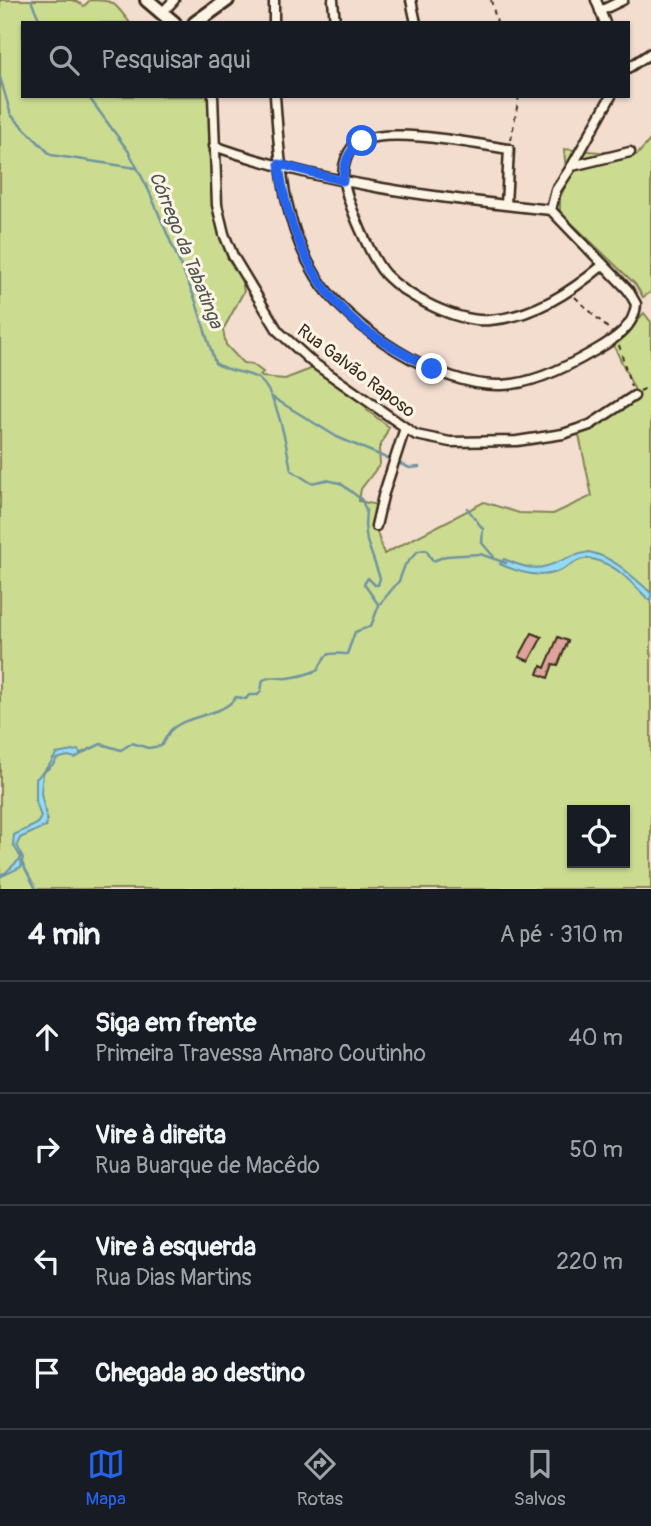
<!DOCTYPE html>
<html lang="pt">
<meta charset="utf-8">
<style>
body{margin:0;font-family:Pangolin,sans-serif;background:#242831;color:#f1f3f6}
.controls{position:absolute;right:21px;bottom:21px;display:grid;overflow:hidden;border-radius:0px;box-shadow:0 2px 5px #0004}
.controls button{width:63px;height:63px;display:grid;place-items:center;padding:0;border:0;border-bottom:2px solid #363941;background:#171b24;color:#f1f3f6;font:35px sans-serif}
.stop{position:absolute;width:21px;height:21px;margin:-16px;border:5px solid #2563eb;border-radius:50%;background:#fff}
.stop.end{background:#2563eb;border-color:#fff;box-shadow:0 2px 7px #0008}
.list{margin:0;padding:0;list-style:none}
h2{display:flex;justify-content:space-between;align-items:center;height:91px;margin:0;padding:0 28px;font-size:30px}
h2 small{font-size:23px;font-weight:400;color:#9ea1a6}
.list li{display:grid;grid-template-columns:46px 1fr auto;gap:21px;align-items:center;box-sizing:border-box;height:112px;padding:0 28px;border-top:2px solid #363941}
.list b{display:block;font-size:26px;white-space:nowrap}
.list p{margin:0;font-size:23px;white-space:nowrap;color:#9ea1a6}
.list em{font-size:23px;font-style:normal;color:#9ea1a6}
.icon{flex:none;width:38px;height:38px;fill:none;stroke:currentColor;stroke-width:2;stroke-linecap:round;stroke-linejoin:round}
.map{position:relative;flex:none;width:651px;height:889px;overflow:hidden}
.search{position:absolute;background:#171b24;box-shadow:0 2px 5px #0004;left:21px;right:21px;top:21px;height:77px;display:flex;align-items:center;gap:18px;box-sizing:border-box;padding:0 24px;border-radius:0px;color:#9ea1a6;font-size:26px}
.sheet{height:539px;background:#171b24}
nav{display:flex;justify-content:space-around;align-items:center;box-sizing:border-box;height:98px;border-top:2px solid #363941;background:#171b24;font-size:19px;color:#9ea1a6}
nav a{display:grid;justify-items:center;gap:4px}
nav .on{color:#2563eb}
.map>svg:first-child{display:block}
</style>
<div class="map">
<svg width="651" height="889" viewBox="0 0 651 889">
<rect width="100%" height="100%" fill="#f3ddcf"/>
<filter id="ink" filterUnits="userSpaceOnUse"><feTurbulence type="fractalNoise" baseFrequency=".0143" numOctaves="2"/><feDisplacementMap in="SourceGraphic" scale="14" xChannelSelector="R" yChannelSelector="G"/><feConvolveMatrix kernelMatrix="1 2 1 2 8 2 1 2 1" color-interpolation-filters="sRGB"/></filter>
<g filter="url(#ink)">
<path fill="#cbdc90" stroke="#838357" stroke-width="2" fill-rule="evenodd" d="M0 0H73L84 6 90 0C116 0 114 3 130 23H23V96H211L216 220 236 271 244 281 242 283 244 291 223 330 226 345 243 363 252 364 263 372 260 375 262 377 285 379 316 367 368 406 367 410 389 427 379 449 380 464 361 489 359 501 377 505 374 523 384 554 484 502 519 513 553 514 592 496 579 435 637 395 614 346 644 313 651 322V889H0ZM572 810H625V863H572Z
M651 139V292L643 297 635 284 560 212V197L567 183 564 149 637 155Z"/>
<path fill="#93dbf5" stroke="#70949f" stroke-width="2" d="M589 552C614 557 632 576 651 593V602C637 589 622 570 604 563 578 551 574 567 554 573 537 578 515 571 500 564L504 559C549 579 547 560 589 552Z
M78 750 82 754 75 758 68 756 56 759 55 763 43 773 41 793 47 820 46 826 20 838 17 845 23 858 21 867 0 877V874L5 873 21 858 13 844 14 835 37 824 41 817 36 802V779L51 763 56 754Z"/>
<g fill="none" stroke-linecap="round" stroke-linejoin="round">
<path stroke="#70949f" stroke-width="2.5" d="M32 0V3L41 23
M0 77 11 115 51 155 136 168
M88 96 129 152 149 191 195 299 215 363C227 372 244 371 257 378 277 389 287 449 291 470L311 483 326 480 340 483 362 500 366 511 365 525 367 541 380 578 378 585H375L368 578 364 584 378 604
M272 397 337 437 410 468 419 467
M467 508 483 529 482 543 494 557
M80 754 101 744 121 750 132 743 148 748 161 746C164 741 167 735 170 731 188 713 223 717 236 697L246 699 249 695H258L261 691 263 680C273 675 278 679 287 678 298 677 308 674 318 670 327 651 327 653 347 654L355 632 371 626 379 605 399 581 405 565 418 551 426 550 433 561 446 556 480 554 506 563
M21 861 36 889"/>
</g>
<path fill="#dea49b" stroke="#3b2a1e" stroke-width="2" d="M532 633 542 637 529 661 519 657Z
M558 637 568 641 558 665 553 664 548 678 538 674 541 666 545 668Z"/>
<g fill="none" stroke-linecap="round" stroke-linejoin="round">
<defs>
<path id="street" d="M333 0 335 23
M411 0 416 23
M596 0 605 23
M600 11 623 0
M162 13 174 0
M274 23V0
M628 68 651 53
M213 96 217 205 224 234 233 256 278 331 312 362 416 435 450 442 517 441 563 434 590 425 634 396
M275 96C280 160 281 220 316 276 347 327 440 388 502 385 534 384 569 366 596 350 613 340 635 327 636 304L628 290 551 210
M214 146C322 184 437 198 551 210
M572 166 630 152
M506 205 509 149C474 144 392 127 361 141 347 147 341 168 344 182 348 204 371 258 385 274 407 297 458 323 490 320 533 317 571 292 603 265
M551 210 556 190 572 166 611 96
M376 526 383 496 405 428"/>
<path id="secondary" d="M147 0 174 23
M195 23 227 0"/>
</defs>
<use href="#street" stroke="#3b2a1e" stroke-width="13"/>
<use href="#secondary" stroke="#3b2a1e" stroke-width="18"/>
<path stroke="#3b2a1e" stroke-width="2" stroke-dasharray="5 5" stroke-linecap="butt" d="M491 0 497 23
M511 140 519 96
M575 297 612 332
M619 345 631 387
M640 391 651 386"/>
<use href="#street" stroke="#fcf5e5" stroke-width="8"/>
<use href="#secondary" stroke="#fcf5e5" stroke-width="12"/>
</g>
</g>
<g fill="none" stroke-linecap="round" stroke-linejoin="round" filter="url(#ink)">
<path stroke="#2563eb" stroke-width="9" d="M362 141C347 150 344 164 343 181L279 164C287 229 313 291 367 331 387 345 410 357 432 369"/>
</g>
<g text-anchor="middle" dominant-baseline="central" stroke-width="6" stroke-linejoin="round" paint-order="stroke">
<g font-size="18" fill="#3b2a1e" stroke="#fcf5e5">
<text transform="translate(356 371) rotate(37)">Rua Galvão Raposo</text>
</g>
<g font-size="19" font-style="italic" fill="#515654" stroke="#fcf5e5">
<text transform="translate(186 250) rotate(68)">Córrego da Tabatinga</text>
</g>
</g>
</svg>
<div class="controls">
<button><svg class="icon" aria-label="locate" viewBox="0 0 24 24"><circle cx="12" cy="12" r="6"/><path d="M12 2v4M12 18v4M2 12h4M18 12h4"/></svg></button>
</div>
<div class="stop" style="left:362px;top:141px"></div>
<div class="stop end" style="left:432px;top:369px"></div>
<div class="search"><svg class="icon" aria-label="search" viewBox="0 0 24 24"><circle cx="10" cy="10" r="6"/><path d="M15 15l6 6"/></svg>Pesquisar aqui</div>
</div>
<section class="sheet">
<h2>4 min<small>A pé · 310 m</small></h2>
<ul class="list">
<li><svg class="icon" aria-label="ahead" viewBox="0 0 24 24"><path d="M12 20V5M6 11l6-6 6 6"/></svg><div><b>Siga em frente</b><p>Primeira Travessa Amaro Coutinho</p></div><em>40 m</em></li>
<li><svg class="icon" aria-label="right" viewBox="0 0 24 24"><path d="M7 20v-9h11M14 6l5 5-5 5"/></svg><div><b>Vire à direita</b><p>Rua Buarque de Macêdo</p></div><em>50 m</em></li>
<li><svg class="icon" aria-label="left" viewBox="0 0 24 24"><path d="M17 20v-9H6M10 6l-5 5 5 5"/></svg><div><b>Vire à esquerda</b><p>Rua Dias Martins</p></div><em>220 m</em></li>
<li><svg class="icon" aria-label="arrive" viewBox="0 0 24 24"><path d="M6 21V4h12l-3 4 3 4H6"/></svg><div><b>Chegada ao destino</b></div></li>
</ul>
</section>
<nav>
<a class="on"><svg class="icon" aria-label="map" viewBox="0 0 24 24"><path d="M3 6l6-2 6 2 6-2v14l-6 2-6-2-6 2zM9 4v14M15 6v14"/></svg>Mapa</a>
<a><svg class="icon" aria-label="directions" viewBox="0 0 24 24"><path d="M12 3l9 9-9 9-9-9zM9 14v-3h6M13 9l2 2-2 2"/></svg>Rotas</a>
<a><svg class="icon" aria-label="saved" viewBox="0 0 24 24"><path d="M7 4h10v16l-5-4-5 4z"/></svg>Salvos</a>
</nav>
